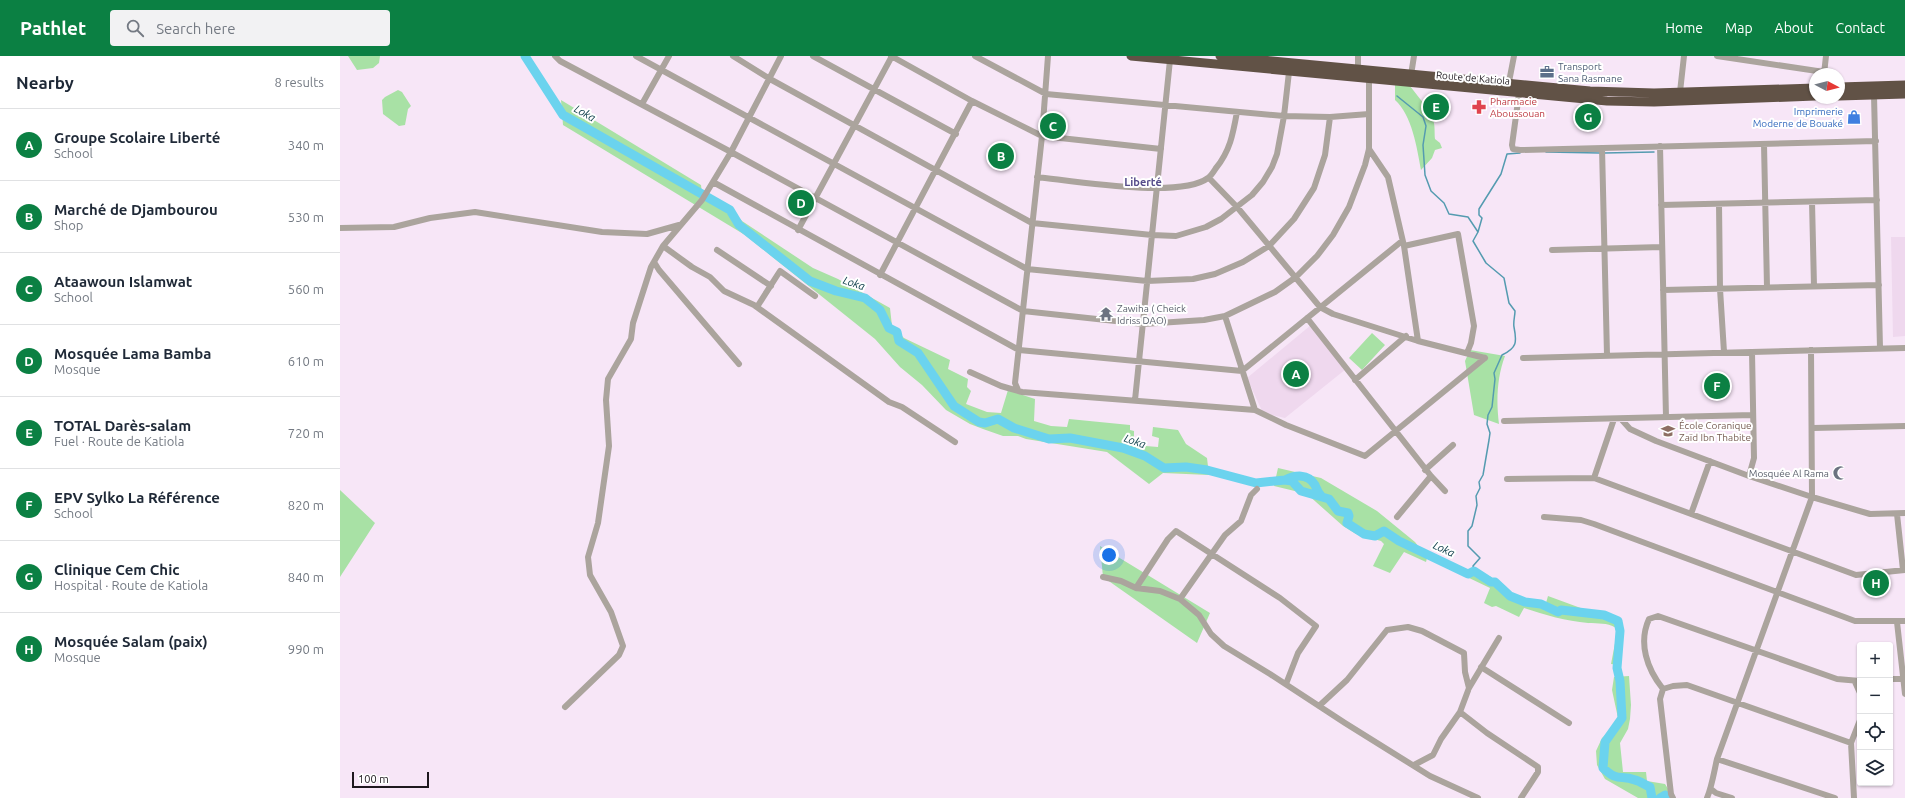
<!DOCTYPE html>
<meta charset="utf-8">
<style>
body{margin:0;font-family:Ubuntu,sans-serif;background:#f2f2f3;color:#1f2937}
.controls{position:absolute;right:12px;bottom:12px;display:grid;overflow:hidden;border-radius:4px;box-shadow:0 1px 3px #0004}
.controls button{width:36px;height:36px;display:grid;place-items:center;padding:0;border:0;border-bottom:1px solid #e0e1e3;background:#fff;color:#1f2937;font:20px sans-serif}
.compass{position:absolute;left:1469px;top:12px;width:36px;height:36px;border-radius:50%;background:#fff;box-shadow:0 1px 3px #0004;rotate:97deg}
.scale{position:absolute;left:12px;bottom:10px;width:77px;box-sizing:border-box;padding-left:4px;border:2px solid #1e181e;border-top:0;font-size:11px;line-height:14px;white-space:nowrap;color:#1e181e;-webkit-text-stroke:3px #fff;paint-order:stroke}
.you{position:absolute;left:769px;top:499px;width:14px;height:14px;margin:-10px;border:3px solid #fff;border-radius:50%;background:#1a73e8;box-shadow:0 0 0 6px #1a73e833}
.badge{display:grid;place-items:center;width:26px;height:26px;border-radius:50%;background:#0b8043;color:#fff;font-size:13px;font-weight:700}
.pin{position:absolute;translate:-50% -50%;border:2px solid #fff;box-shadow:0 1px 4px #0006}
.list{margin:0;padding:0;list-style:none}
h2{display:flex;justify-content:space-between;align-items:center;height:52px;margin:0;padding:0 16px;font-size:17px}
h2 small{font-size:13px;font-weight:400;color:#747a83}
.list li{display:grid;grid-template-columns:26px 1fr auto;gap:12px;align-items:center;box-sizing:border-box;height:72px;padding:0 16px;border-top:1px solid #e0e1e3}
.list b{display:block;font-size:15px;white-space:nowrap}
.list p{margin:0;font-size:13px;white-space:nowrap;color:#747a83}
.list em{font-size:13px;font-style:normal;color:#747a83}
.icon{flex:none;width:22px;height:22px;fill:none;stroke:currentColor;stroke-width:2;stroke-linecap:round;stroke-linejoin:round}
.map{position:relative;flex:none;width:1565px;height:742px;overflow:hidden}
header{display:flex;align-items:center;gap:24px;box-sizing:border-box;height:56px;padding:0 20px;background:#0b8043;color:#fff}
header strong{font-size:19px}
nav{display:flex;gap:22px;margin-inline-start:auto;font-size:14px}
.search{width:280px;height:36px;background:#f2f2f3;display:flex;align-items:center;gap:10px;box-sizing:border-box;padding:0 14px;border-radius:4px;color:#747a83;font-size:15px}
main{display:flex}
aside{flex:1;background:#fff}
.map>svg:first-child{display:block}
</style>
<header>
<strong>Pathlet</strong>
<div class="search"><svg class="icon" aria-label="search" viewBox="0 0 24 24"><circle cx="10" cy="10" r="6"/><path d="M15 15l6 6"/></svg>Search here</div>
<nav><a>Home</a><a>Map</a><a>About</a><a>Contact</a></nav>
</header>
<main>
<aside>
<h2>Nearby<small>8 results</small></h2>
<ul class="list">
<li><span class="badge">A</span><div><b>Groupe Scolaire Liberté</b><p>School</p></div><em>340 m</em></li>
<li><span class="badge">B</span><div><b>Marché de Djambourou</b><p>Shop</p></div><em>530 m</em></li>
<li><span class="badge">C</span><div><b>Ataawoun Islamwat</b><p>School</p></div><em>560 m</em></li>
<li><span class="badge">D</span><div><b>Mosquée Lama Bamba</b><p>Mosque</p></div><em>610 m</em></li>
<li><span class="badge">E</span><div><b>TOTAL Darès-salam</b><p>Fuel · Route de Katiola</p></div><em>720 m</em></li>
<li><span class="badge">F</span><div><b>EPV Sylko La Référence</b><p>School</p></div><em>820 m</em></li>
<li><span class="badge">G</span><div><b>Clinique Cem Chic</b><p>Hospital · Route de Katiola</p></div><em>840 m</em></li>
<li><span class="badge">H</span><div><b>Mosquée Salam (paix)</b><p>Mosque</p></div><em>990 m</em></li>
</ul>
</aside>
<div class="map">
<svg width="1565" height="742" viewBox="0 0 1565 742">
<rect width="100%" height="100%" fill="#f7e6f7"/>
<path fill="#efd8ee" d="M1551 181H1565V280L1553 281Z
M971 269 1006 313 945 362 923 357 907 322Z"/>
<path fill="#a8e1a5" d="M8 0H40L39 7 33 12 17 14Z
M1055 29 1070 30 1084 48V56C1097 61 1094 71 1095 83L1100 87 1102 92 1095 94 1092 102 1081 114C1077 92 1072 59 1055 44Z
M58 34 62 36 71 50 68 53 65 69 59 70 43 58 42 44 45 41Z
M221 44 361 129 362 137 392 153 402 165 473 212 498 223 550 252 552 270 564 282 610 304 608 313 628 323 627 331 631 335 626 348 647 356 661 357 668 334 695 343 694 365 711 370 727 371 729 363 790 369V374L794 375V389L818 391 819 382 812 380 813 371 838 374 846 388 867 402 869 419 823 417 809 428 767 396 686 383 678 380H663L643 373 630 368 606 354 582 329 560 311 535 283 405 179 223 69Z
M1032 277 1045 289 1022 314 1009 302Z
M1130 294 1165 300C1157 321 1156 345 1159 368L1134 359 1125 305Z
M938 412 981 422 1037 455 1075 486 1082 495 1088 498 1086 506 1064 496 1050 517 1033 510 1044 488 1041 485 1016 478 1003 470 967 438 934 430Z
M0 434 35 467 0 521Z
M760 490 870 557 857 587 763 521Z
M1131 512 1151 521 1159 531 1184 544 1206 547 1208 540 1257 558 1278 562 1281 572V609L1271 608 1277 577 1276 572C1266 566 1259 568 1248 567 1226 565 1205 559 1184 552L1179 561 1156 550 1152 551 1144 547 1150 532 1127 521Z
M1289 620 1291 649 1290 663 1288 673 1280 687 1283 716H1306L1307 725 1325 728 1334 742H1298L1265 723 1257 709 1256 695 1262 682 1274 671 1278 662 1272 634 1274 621Z"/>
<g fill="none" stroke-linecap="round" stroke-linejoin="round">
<path stroke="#549bb0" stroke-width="1.5" d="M1057 40 1083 61 1086 70 1083 89 1085 119 1091 135 1104 147 1109 158 1128 161 1138 176 1133 185 1146 207 1164 222 1169 247 1175 255C1175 260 1173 266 1174 271 1177 286 1177 292 1162 299L1154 317 1155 323 1152 351 1148 359 1147 368 1150 377 1149 384 1143 419 1139 426 1140 432 1136 440 1137 449 1132 470 1128 475V490L1140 502 1133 510 1134 515
M1206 96 1260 97
M1264 97 1314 96
M1138 176 1142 162 1139 159V153L1161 118 1167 98 1180 97"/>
<path stroke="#6bd3ee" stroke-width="9" d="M185 0 223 59 390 154 399 169 470 225 496 235 525 242 540 254 549 272 557 276 559 285 578 297 614 350 639 366 645 367 658 363 674 372 709 383 730 382 783 392 805 400 824 412 846 411 867 414 916 427 945 424 952 425 961 435 989 443 998 455 1008 457 1009 460 1007 467 1024 478 1035 480 1044 475 1059 485 1128 518 1134 515 1151 526H1155L1170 540 1185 546 1201 548 1218 556 1221 554 1264 559 1278 565 1280 575 1277 612 1280 625 1282 662 1265 686 1263 712C1279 727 1280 718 1295 724 1300 725 1305 729 1310 731L1312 742
M945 424C955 419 968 417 975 429 977 434 978 437 982 441
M1320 742 1325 739 1328 742"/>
<path stroke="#aba49d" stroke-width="6" d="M215 0 220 5 391 96 683 255 803 268 864 264 885 260 935 236 956 221 977 200 993 179 1009 151 1025 109 1029 93V20
M296 0 687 213 807 225 853 223 875 218 903 206 929 190 954 163 974 132 985 99 990 61
M393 0 430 23 692 167 812 179 836 180 866 171 881 163 912 139 923 126 932 111 937 98 944 60 949 16
M473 0 616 78
M551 0 632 45 702 80 821 93
M635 0 706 38 944 60 990 61 1029 58
M1018 0V13
M1377 0 1484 16
M1484 18 1486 0
M1071 19 1074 0
M1168 31 1174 0
M1340 36 1344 0
M1179 38 1172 89 1173 93 1180 94 1536 85
M1534 39 1540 292
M302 48 329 0
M1424 88 1427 231
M1320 90 1326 361
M1262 92 1267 299
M1029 93 1048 121 1064 190 1078 285
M697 121C734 125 840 143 868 122 871 120 874 115 876 112 890 95 893 78 897 56
M869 122 897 151 980 251 993 258 1078 285 1145 302
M373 126 679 294 902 315 1062 185
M1472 146 1474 230
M1379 148 1380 233 1384 296
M1321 149 1537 144
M0 172 54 171 90 162 135 156 262 176 307 178 339 169
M458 174 552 0
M323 190 352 211 370 221 384 235 414 249 549 346 562 351 615 386
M1064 190 1118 178 1134 270 1131 287 1127 297
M377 194 431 230
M1212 194 1322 191
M314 206 319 214 399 308
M540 219 632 45
M1323 234 1539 229
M417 251 440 215 475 240
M885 260 915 354
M967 262 1091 420 1105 435
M1183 302 1565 292
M630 316 661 330 682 336 915 354 946 369 1025 400 1145 302
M1015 324 1066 280
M678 334 675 327 702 80 708 0
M795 344 830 4
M1281 363 1290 373 1316 385 1409 420 1472 441 1530 458 1565 457
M1164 365 1413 359
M1473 372 1565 370
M1085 414 1113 389
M1409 420 1414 402 1412 296
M1254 422 1274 363
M1167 423 1254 422 1516 519 1565 514
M1351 458 1370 405
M1557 458 1563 514
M1057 461 1091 420
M1204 461 1241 464 1254 468 1515 565H1565
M763 521 781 525 796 532 820 535 840 543 859 559 871 578 884 590 930 618 1005 667 1090 720 1138 742
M796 532 828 483 836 475 940 542 976 570 958 597 946 628
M840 543 885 479 901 465 911 439 917 433
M1557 566 1565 638
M1141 611 1229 667
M1550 623H1564
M1515 626 1520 637
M1323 633C1307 613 1298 587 1309 563L1318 560 1497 623 1520 625
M1323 633 1333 630 1347 629 1511 687
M1323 633 1320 643 1331 738 1333 742
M979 650 1007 624 1047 574 1068 571 1082 575 1124 597 1125 616 1129 632
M225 651 279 599 283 590 271 556 250 519 248 501 258 467 269 390 266 344 268 323 291 283 293 267 311 211 323 190 362 144 391 96 441 0
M1120 656 1147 677 1198 711V716L1181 742
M1377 703 1495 742
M1074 709 1093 699 1101 683 1120 656 1129 632 1159 582
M1371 733 1376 737 1392 742
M1367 742C1372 730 1374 716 1377 703L1472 441 1471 294
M1514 742 1511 687 1520 664"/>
<path stroke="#615246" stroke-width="9" d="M791 0 1267 45 1314 46 1475 40
M880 0 1250 35 1314 37 1475 32
M1499 31 1565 29
M1499 40 1565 38"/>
</g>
<defs>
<symbol id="office-bare" viewBox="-9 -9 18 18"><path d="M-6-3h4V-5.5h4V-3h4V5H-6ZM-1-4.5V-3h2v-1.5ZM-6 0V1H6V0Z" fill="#5c6f8a" stroke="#fff" stroke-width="2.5" paint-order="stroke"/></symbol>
<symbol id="pharmacy-bare" viewBox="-9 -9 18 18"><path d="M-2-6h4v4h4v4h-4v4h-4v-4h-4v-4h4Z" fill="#e0444e" stroke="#fff" stroke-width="2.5" paint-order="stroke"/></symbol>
<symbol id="shop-bare" viewBox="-9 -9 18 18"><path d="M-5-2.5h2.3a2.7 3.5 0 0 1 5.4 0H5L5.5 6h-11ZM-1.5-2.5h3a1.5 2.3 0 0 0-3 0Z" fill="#3f7fe0" stroke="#fff" stroke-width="2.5" paint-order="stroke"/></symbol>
<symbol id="temple-bare" viewBox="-9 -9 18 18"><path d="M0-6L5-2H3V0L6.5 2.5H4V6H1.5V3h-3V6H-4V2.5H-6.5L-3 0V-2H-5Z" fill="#6b7280" stroke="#fff" stroke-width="2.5" paint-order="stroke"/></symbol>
<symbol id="school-bare" viewBox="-9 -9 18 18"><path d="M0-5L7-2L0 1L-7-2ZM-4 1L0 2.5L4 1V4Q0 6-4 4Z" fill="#8d6e63" stroke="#fff" stroke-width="2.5" paint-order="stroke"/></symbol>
<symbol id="mosque-bare" viewBox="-9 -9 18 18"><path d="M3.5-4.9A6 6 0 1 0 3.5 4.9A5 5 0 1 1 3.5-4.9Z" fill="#6b7280" stroke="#fff" stroke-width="2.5" paint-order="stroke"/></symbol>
</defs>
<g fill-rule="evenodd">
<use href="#office-bare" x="1197" y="6" width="20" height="20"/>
<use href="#pharmacy-bare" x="1129" y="41" width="20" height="20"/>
<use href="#shop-bare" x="1504" y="51" width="20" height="20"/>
<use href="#temple-bare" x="756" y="248" width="20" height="20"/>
<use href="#school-bare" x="1318" y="365" width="20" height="20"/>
<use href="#mosque-bare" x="1490" y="407" width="20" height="20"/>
</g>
<g text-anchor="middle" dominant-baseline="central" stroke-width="4" stroke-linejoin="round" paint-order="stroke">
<g font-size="10" fill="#4e5e75" stroke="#fff" text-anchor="start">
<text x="1218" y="10">Transport<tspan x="1218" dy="12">Sana Rasmane</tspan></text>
</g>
<g font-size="10" fill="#1e181e" stroke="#fff">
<text transform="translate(1133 22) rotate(5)">Route de Katiola</text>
</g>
<g font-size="10" fill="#be3a42" stroke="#fff" text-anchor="start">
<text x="1150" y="45">Pharmacie<tspan x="1150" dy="12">Aboussouan</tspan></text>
</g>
<g font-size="10" fill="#366cbe" stroke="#fff" text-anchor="end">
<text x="1503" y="55">Imprimerie<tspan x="1503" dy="12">Moderne de Bouaké</tspan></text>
</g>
<g font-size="10" fill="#5b616d" stroke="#fff" text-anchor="start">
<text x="777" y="252">Zawiha ( Cheick<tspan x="777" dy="12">Idriss DAO)</tspan></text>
<text x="1489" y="417" text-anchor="end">Mosquée Al Rama</text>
</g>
<g font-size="10" fill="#785e54" stroke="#fff" text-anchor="start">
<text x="1339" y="369">École Coranique<tspan x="1339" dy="12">Zaïd Ibn Thabite</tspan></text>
</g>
<g font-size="11" font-style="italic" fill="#063844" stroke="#fff">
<text transform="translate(245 57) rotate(30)">Loka</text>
<text transform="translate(514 227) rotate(18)">Loka</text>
<text transform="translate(795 385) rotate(19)">Loka</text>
<text transform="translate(1104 493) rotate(25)">Loka</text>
</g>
<g font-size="11" font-weight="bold" fill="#564c8b" stroke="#fff">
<text x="803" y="126">Liberté</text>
</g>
</g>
</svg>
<div class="controls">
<button>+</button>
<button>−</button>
<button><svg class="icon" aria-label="locate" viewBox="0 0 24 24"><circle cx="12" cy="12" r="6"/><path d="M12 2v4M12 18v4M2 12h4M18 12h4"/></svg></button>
<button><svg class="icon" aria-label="layers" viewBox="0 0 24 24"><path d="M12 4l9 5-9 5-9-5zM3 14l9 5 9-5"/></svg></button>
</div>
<svg class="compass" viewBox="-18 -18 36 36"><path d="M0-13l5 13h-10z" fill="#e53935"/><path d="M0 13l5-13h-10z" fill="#747a83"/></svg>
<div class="scale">100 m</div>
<div class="you"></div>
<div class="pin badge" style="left:956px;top:318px">A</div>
<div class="pin badge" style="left:661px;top:100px">B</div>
<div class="pin badge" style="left:713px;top:70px">C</div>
<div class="pin badge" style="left:461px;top:147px">D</div>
<div class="pin badge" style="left:1096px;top:51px">E</div>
<div class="pin badge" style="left:1377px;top:330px">F</div>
<div class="pin badge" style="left:1248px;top:61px">G</div>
<div class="pin badge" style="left:1536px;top:527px">H</div>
</div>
</main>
